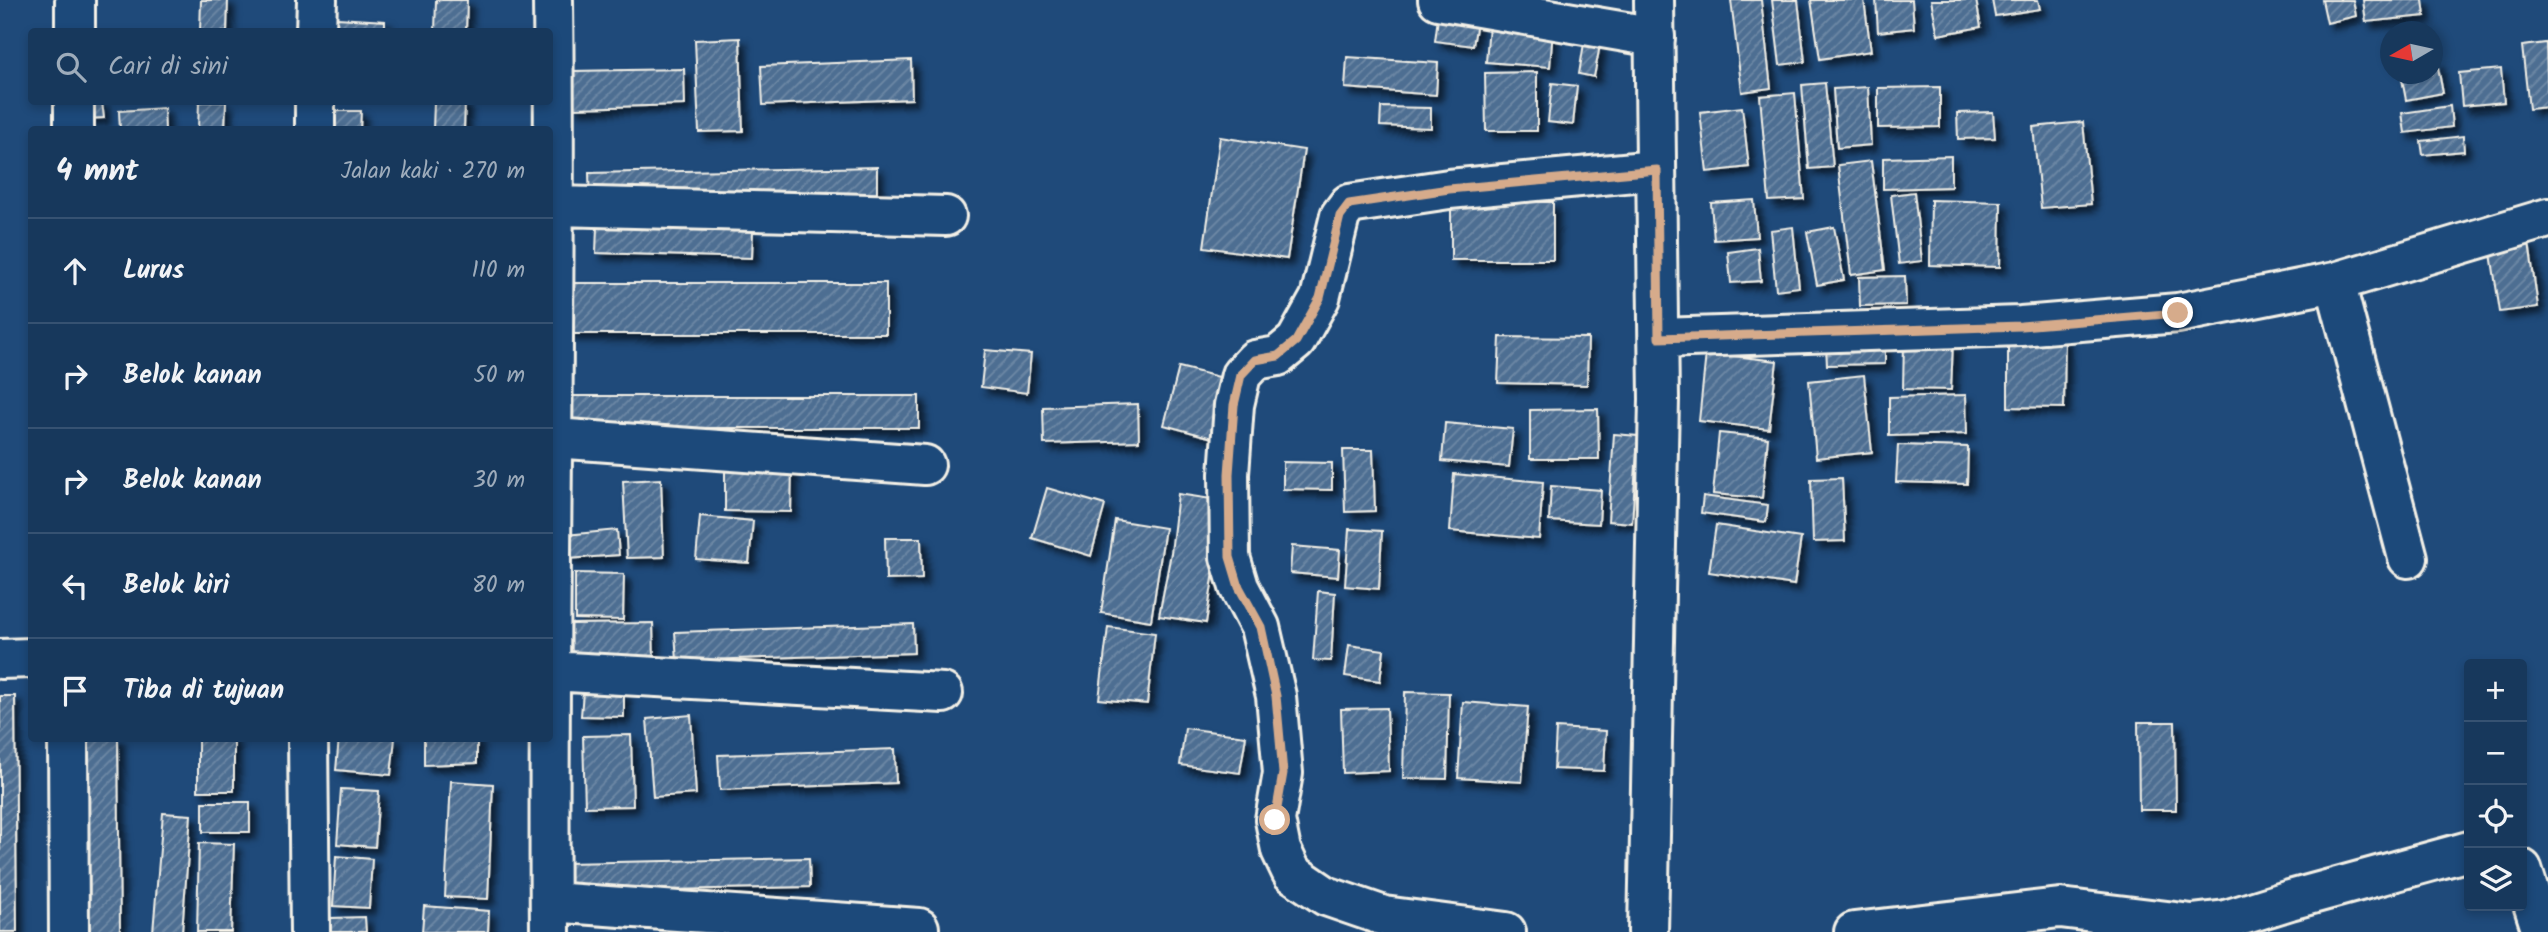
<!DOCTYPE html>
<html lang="id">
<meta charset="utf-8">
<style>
body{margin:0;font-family:Kalam,sans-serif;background:#244365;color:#f1f3f6}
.controls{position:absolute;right:21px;bottom:21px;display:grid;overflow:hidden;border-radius:7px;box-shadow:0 4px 10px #0003}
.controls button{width:63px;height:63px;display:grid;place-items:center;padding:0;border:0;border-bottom:2px solid #365272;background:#17385c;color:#f1f3f6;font:35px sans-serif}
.compass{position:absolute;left:2380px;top:21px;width:63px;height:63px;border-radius:50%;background:#17385c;box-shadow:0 4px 10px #0003;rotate:261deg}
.stop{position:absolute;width:21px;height:21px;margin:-16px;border:5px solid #d6ab8b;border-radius:50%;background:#fff}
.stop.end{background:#d6ab8b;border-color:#fff;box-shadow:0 2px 7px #0008}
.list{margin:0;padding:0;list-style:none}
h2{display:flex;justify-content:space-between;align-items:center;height:91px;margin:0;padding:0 28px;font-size:30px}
h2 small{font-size:23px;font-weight:400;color:#9eacbb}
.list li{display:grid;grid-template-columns:46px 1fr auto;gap:21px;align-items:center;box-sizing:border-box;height:105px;padding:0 28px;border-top:2px solid #365272}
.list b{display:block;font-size:26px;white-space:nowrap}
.list em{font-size:23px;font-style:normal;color:#9eacbb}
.icon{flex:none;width:38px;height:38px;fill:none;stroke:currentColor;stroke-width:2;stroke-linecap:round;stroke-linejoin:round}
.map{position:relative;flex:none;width:2548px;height:932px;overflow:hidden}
.search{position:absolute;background:#17385c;box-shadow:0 4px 10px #0003;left:28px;top:28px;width:525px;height:77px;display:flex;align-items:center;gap:18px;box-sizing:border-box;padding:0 24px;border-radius:7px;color:#9eacbb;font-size:26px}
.panel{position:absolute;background:#17385c;box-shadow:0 4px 10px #0003;left:28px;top:126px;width:525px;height:616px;border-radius:7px}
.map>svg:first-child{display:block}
</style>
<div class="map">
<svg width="2548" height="932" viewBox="0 0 2548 932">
<defs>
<pattern id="building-hatch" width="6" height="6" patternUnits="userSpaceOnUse" patternTransform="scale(1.75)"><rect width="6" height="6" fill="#4d6e92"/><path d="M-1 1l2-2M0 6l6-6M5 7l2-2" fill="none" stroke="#708aa6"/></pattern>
<filter id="shadow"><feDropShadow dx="6" dy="6" stdDeviation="3.5" flood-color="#0009"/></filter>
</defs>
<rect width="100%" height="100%" fill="#1f4a7a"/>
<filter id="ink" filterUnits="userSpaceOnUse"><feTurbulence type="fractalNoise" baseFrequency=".0143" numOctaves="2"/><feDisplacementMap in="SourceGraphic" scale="14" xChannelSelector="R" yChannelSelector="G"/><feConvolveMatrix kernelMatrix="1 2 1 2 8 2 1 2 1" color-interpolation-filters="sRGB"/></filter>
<g filter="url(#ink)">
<path fill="url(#building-hatch)" stroke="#f4f1e8" stroke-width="2" filter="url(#shadow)" d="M201 0H228L227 32H200Z
M436 0H467L466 32H435Z
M1731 0H1761L1771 88 1742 92Z
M1772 0H1798L1805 62 1780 65Z
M1811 0H1864L1871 51 1820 59Z
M1876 0H1912L1914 28 1878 32Z
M1931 0H1976L1981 27 1938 35Z
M1992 0H2038L2040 9 1995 16Z
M2322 0H2353L2356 16 2327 23Z
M2363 0H2423L2425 16 2366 22Z
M1439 10 1478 16 1473 46 1435 41Z
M337 18 385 21V32H336Z
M1489 25 1553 30 1550 67 1486 62Z
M740 38 743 131 699 132 695 40Z
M1584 43 1600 45 1594 77 1579 74Z
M2546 43 2548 107 2529 109 2522 46Z
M1347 57 1438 63 1436 95 1345 88Z
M911 60 912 99 763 105 761 66Z
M2437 62 2443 93 2406 100 2401 74H2432V63Z
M684 69 685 105 573 108 572 71Z
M2501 69 2504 102 2462 106 2459 73Z
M1537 72V131H1486L1485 73Z
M1552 83 1577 86 1573 125 1548 122Z
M1825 83 1833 167 1809 169 1802 85Z
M1868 87 1871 145 1837 148 1833 89Z
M1940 87V127L1878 128V88Z
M1795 93 1804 199 1769 201 1760 96Z
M86 102H102L104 118 87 119Z
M199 102H226L225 130H198Z
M434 102H465L464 130H433Z
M2450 106 2452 127 2405 133 2402 113Z
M1381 107 1431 108V128L1380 126Z
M1742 107 1749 167 1707 172 1700 112Z
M164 108 165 130H120L119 111Z
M334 111H361L360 130H333Z
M1993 112 1995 138 1958 139 1957 113Z
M2083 122 2091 204 2041 208 2033 127Z
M2463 136 2464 151 2423 155 2421 141Z
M1220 137 1304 150 1287 259 1204 247Z
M1951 156V187L1883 189V158Z
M1871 161 1885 270 1851 275 1838 165Z
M877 167V202L590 206 589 173Z
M1914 192 1922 261 1899 264 1891 195Z
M1754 200 1757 237 1714 240 1711 203Z
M1931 200 2001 202 2000 267 1930 265Z
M1451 202H1553V260H1451Z
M597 226 753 231 752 258 596 253Z
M1793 227 1799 287 1776 290 1770 230Z
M1834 227 1844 280 1817 285 1807 232Z
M2529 242 2538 307 2500 312 2490 247Z
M1758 248 1761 281 1731 283 1728 252Z
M1905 276 1906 305 1860 306 1859 277Z
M568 283H886V334H568Z
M2008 336 2065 337 2064 408 2008 407Z
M1500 337 1588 338 1587 385 1498 383Z
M1904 342 1953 343 1951 390 1903 389Z
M1885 344V364L1827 365 1826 346Z
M985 350 1031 354 1027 393 981 387Z
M1706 353 1777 361 1769 429 1699 421Z
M1179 367 1231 380 1216 439 1164 425Z
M1864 375 1872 452 1816 458 1809 381Z
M1966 395 1967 434 1889 436V397Z
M569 396H919V428H569Z
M1138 404 1139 441 1044 444 1043 407Z
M1598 409 1599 459H1530V410Z
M1445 423 1513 429 1509 467 1442 461Z
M1719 433 1768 438 1762 498 1713 494Z
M1614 434 1638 436 1632 523 1608 521Z
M1898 445 1968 447 1967 484 1896 482Z
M1343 450H1373L1375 511 1345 512Z
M1283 462 1332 463V490L1283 489Z
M725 466 792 467 791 512 725 511Z
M1454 474 1543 482 1539 539 1450 531Z
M1842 478 1845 541 1813 542 1811 479Z
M661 479 664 557 627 558 623 481Z
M1551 486 1601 490 1599 524 1549 521Z
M1047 488 1105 505 1091 556 1032 538Z
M1178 494 1225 501 1206 623 1159 616 1171 553Z
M1703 496 1768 505 1766 522 1701 513Z
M700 516 753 521 749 563 696 559Z
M1115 520 1165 528 1151 621 1101 613Z
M1716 525 1801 538 1794 585 1709 572Z
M1349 529 1382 531 1379 589 1345 586Z
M617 530 619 555 568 559 566 535Z
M885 538H921L922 579 886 580Z
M1292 546 1340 550 1338 577 1290 573Z
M575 573 624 574 623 620 575 619Z
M1318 591 1335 593 1331 661 1313 660Z
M653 623 654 661 572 663 571 624Z
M913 624 914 653 677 661 675 632Z
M1108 627 1155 633 1147 704 1099 699Z
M1349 645 1384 650 1380 681 1345 676Z
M583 691 624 692V717L581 716Z
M1405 692 1449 693 1447 779 1403 778Z
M0 696H15L17 932H0Z
M1463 702 1528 707 1522 782 1458 778Z
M1387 708 1389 771 1343 773 1341 709Z
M691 715 696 794 653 797 647 719Z
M2138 722H2175L2176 810H2139Z
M1185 728 1246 736 1240 773 1180 765Z
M1556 728 1606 731 1604 771 1554 769Z
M631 735 633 806 585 807 583 736Z
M80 738H118L120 932H83Z
M198 738H234V791H198Z
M339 738H395L391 775 336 770Z
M424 738H477V763L424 765Z
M895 749 896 783 720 790 718 755Z
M451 781 493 784 488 899 445 897Z
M341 789 379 791 375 847 337 844Z
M203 802H250V832H203Z
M163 813 191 815 182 932H153Z
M199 843 234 844 231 932H197Z
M336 856 372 859 369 908 333 906Z
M809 858 810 887 567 892 566 863Z
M424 906 489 911 488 932H422Z
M365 917 366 932H331V918Z"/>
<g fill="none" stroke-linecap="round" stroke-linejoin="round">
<defs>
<path id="street" d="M1438 0 1655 37
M75 32V0
M316 32 317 0
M74 130V102
M315 130V102
M556 206 946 216
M2335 282 2408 558
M1659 338 2021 326 2178 313 2335 282 2548 218
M554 438 925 465
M0 659 32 658
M550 671 943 693
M68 738 69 932
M308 738 310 932
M2522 869 2542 932
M550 902 919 928
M550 932C547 621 557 311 553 0
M1506 932 1384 916 1326 896 1292 873 1281 850 1275 820 1283 773 1276 696 1260 627 1239 587 1230 557 1229 474 1234 405 1241 375 1255 360 1278 356 1296 341 1320 298 1340 216 1349 204 1449 189 1656 170
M1854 932 2060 908 2192 924 2226 920 2290 900 2469 851"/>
<path id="secondary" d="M1648 932 1659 399 1654 0"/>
</defs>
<use href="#street" stroke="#f4f1e8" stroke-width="44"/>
<use href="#secondary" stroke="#f4f1e8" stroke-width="44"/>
<use href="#street" stroke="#1f4a7a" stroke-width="38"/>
<use href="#secondary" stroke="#1f4a7a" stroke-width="38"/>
</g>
</g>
<g fill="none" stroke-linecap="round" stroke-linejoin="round" filter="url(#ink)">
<path stroke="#d6ab8b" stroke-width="9" d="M1275 820 1283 773 1276 696 1261 627 1239 587 1230 557 1229 474 1234 405 1241 375 1255 360 1278 356 1296 341 1320 298 1340 216 1349 204 1449 189 1657 170 1659 338 2021 326 2178 313"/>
</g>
</svg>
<div class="controls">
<button>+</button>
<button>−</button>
<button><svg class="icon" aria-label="locate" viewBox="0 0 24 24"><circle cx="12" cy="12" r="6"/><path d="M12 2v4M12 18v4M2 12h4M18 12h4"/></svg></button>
<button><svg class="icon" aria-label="layers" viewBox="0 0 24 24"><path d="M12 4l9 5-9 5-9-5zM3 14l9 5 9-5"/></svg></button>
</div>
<svg class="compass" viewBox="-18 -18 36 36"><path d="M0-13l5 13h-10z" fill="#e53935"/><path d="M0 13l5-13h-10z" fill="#9eacbb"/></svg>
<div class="stop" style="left:1275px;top:820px"></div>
<div class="stop end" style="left:2178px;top:313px"></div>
<div class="search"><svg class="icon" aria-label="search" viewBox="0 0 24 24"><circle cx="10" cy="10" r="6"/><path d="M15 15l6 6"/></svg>Cari di sini</div>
<section class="panel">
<h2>4 mnt<small>Jalan kaki · 270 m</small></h2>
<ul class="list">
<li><svg class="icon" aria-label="ahead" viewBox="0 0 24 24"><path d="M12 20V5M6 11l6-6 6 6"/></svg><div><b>Lurus</b></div><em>110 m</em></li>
<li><svg class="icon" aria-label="right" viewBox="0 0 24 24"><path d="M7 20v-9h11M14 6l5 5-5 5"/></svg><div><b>Belok kanan</b></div><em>50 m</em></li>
<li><svg class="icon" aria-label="right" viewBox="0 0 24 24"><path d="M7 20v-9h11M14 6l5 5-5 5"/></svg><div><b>Belok kanan</b></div><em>30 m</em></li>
<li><svg class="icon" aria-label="left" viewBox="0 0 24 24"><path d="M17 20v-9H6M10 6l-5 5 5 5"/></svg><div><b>Belok kiri</b></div><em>80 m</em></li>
<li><svg class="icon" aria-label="arrive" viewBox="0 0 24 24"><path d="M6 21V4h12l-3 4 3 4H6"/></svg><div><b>Tiba di tujuan</b></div></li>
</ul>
</section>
</div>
